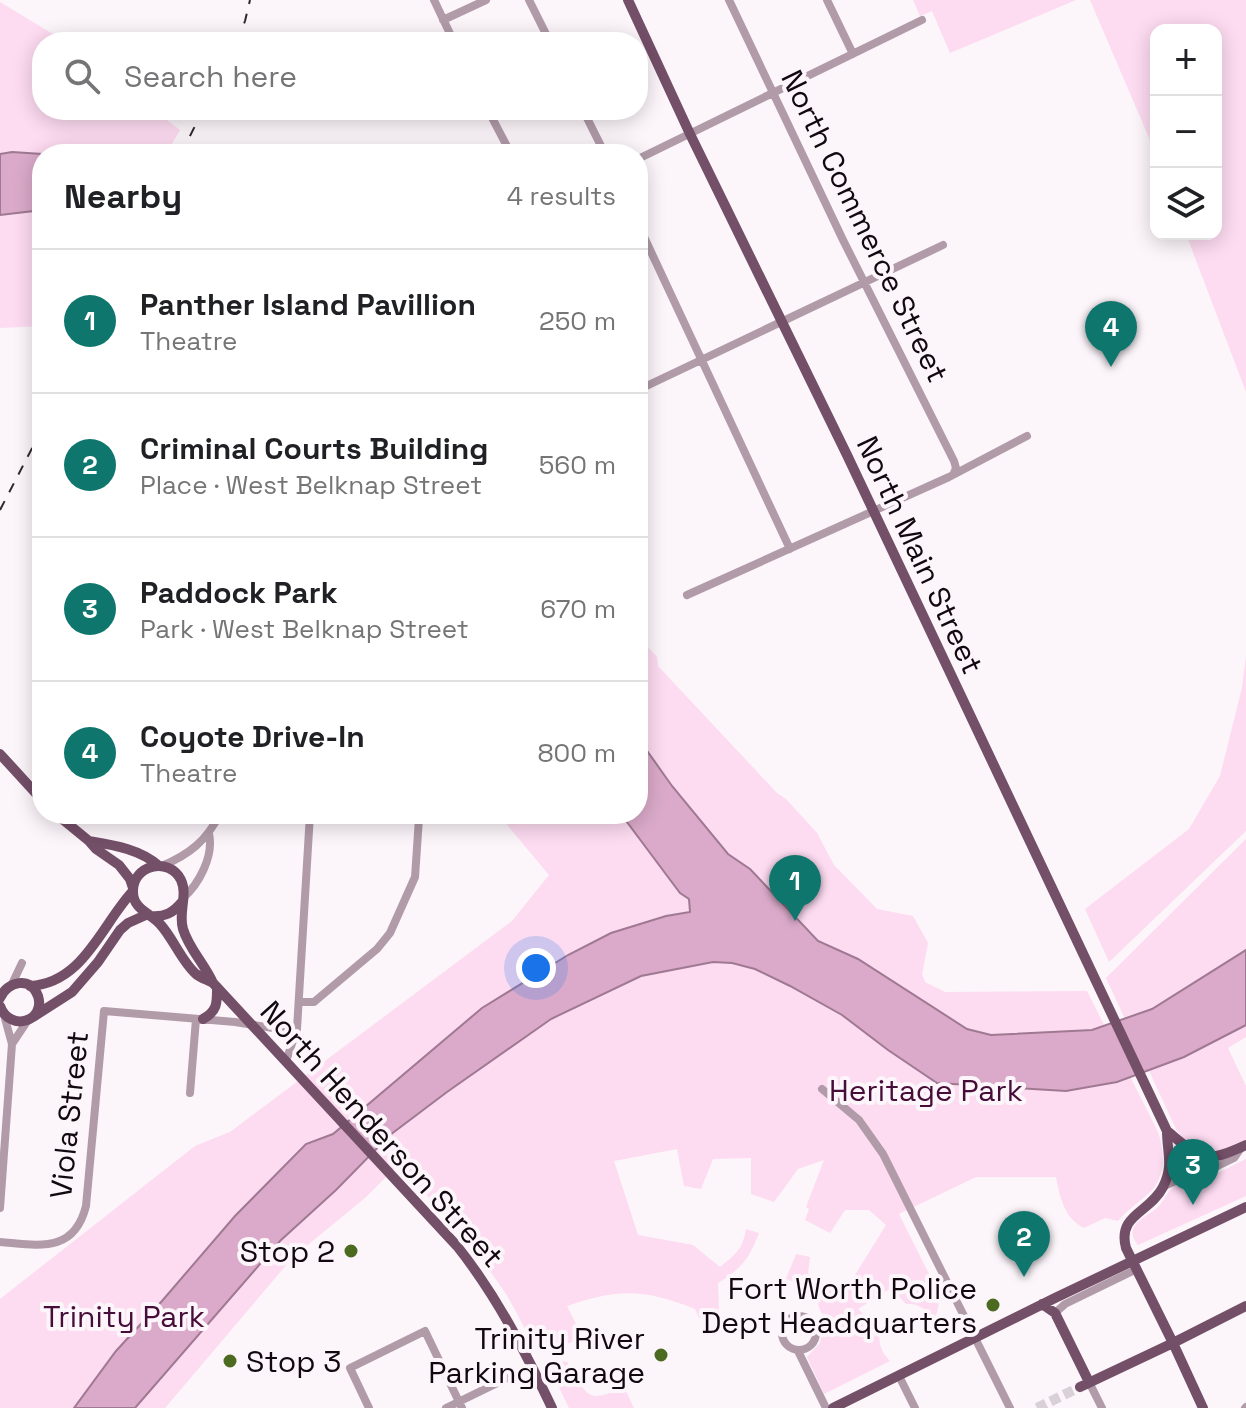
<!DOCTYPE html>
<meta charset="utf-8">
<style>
body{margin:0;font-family:"Space Grotesk",sans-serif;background:#f2f2f2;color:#202124}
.controls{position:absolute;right:24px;top:24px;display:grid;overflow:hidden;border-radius:16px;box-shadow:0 4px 20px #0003}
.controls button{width:72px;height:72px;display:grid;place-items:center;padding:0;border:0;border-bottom:2px solid #e0e0e0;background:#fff;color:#202124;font:40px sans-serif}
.you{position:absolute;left:536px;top:968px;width:28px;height:28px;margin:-20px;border:6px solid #fff;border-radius:50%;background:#1a73e8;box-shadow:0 0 0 12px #1a73e833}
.badge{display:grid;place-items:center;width:52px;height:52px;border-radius:50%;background:#0f766e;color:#fff;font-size:26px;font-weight:700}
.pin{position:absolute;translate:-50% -66px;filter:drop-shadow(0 2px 4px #0008)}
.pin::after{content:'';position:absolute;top:42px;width:28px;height:24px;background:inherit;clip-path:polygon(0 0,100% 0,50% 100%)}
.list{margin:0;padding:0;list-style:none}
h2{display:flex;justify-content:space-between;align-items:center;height:104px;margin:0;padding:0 32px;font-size:34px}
h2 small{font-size:26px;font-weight:400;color:#757577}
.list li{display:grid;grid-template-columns:52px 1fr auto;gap:24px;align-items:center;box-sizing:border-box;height:144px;padding:0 32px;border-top:2px solid #e0e0e0}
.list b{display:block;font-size:30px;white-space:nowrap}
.list p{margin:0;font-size:26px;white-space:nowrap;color:#757577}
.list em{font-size:26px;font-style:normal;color:#757577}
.icon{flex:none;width:44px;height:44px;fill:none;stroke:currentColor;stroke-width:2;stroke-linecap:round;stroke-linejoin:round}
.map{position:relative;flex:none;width:1246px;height:1408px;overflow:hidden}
.search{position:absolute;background:#fff;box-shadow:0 4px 20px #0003;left:32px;top:32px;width:616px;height:88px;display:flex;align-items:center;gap:20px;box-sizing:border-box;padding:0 28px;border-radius:32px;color:#757577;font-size:30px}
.panel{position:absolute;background:#fff;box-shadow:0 4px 20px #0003;left:32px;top:144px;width:616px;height:680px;border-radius:32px}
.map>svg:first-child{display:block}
</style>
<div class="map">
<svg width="1246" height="1408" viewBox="0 0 1246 1408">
<rect width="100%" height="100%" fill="#fcf5fa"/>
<path fill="#fddbf1" d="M913 0H1076L950 53 932 11 920 16Z
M1090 0H1246V392L1186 234H1216V30H1156V154Z
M0 2 66 42H42V110H154L180 130 166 154H42V326L0 328Z
M638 636 657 657 658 666 777 793 786 799 817 833 834 865 877 909 913 916 928 943 922 974 925 982 945 992 1087 991 1158 1132C1165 1153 1166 1178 1148 1194 1138 1203 1127 1210 1118 1221L1105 1218 1084 1228C1064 1218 1060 1197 1056 1177H976L899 1214 938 1292C940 1305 938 1313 931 1325 929 1310 920 1303 906 1304L891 1288 858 1309 872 1323 871 1326 880 1328C878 1342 880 1351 890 1361L824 1394 807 1357 820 1343 823 1331 830 1326 820 1310 813 1288 786 1279 796 1254 810 1257 808 1273 842 1296 886 1225 869 1210H845L830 1233 805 1220 809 1209 806 1207 824 1160 798 1169 774 1202 751 1194V1158L713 1159 701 1189 684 1186 677 1149 614 1161 638 1235 693 1245 720 1267C736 1254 743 1249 746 1229L759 1233C749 1259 741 1269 718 1283L719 1312 699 1318 695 1309C646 1289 618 1288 567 1306L579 1330 578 1337 570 1343 559 1344 541 1353C526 1335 518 1313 506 1294 476 1249 437 1202 397 1166L365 1198 293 1257 165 1408H0V1299L195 1146 230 1132 512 921 549 875 498 814H638Z
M1246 656V831L1109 962 1085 909 1189 829 1220 776 1242 688Z
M1246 839V1037L1228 1048 1246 1086V1140C1219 1154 1198 1158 1177 1131L1106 978Z
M1246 1159V1196L1138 1245C1122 1226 1145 1218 1157 1208 1165 1201 1167 1189 1177 1185 1188 1178 1196 1181 1206 1178 1220 1173 1233 1165 1246 1159Z
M556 1360 567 1362C588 1391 582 1407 624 1387L634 1408H569L548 1364Z"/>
<path fill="#dbaaca" stroke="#9f7992" stroke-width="2" d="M12 152 42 154V210L0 215V154Z
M638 738 672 786 728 854 750 869 818 941 858 959 967 1029 991 1035 1092 1030 1152 1009 1246 950V1025L1184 1057 1117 1082 1066 1091 937 1083 888 1050 842 1015 790 986 755 969 732 963 713 962 641 976 551 1019 447 1092 390 1135 336 1190 280 1241 135 1408H74L116 1351 162 1301 235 1216 306 1144 333 1134 482 1008 568 955 611 933 666 916 690 912 689 899 680 893 621 814H638Z"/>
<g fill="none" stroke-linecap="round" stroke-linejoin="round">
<path stroke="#d9d1d7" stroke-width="10" stroke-dasharray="10 5" stroke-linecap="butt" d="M1037 1408 1080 1387"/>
<path stroke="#b19ba9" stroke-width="8" d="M434 0 454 42
M529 0 550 42
M729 0 843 240 954 461 956 468 954 473
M827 0 853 54
M443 20 486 0
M488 110 511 154
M583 110 605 154
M638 159 922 20
M638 224 790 549
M638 390 943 245
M638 417 641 422
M687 595 949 477 1027 436
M162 866C190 854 206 841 220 814
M183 898C199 884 214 856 209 834
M12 984 22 963
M299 1002H314L377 949 390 933 415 877 419 818 363 814
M12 1044 28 1020
M286 1061 297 1029 310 814
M822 1089 859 1120 883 1154 1010 1408
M190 1093 196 1019
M1164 1186 1189 1175 1203 1173 1234 1158 1241 1148
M0 1208 12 1044 4 1015
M0 1242C38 1245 74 1254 86 1206L104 1011 235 1022 279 1029H297
M1055 1313 1065 1304 1137 1269
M782 1333a17 17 0 1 1 34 0a17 17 0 1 1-34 0Z
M798 1351 826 1408
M899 1376 915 1408
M1089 1382 1102 1408
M369 1408 350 1368 425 1331 462 1408
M446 1408 532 1366
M1245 1408 1246 1407"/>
<path stroke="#744f68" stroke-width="10" d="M628 0 690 134 847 455 1167 1131C1167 1153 1174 1165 1163 1187 1150 1213 1117 1214 1126 1248L1173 1343 1203 1408
M0 754 42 800
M56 814 89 841 96 849 119 865 130 879 133 888
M89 841C113 845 140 849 159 866
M151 916C165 917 173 913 182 902
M213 983C208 980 201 978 196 974 182 962 173 938 160 924 150 913 133 909 133 892 132 865 169 856 181 880 188 895 178 913 183 929 189 949 204 963 213 983L457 1246C496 1295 525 1351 552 1408
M30 986C83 983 101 926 132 892
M0 998C7 981 31 976 38 996 46 1021 10 1033 0 1006
M33 1017 72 992 98 962 120 930 128 923 148 914
M203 1019C218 1011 217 1002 217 987
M1167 1131C1202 1159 1202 1165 1246 1145
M1042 1304 1055 1313 1089 1382
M1080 1387 1173 1343 1246 1306
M833 1408 1055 1298 1246 1207"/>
<path stroke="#31282e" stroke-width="2" stroke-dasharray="10 10" stroke-linecap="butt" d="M237 42 245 21 250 0
M181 154 203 110
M0 510 42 429"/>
</g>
<g fill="#4c6b21" stroke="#fcf5fa" stroke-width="3">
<circle cx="351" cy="1251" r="8"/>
<circle cx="993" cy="1305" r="8"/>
<circle cx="661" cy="1355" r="8"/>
<circle cx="230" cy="1361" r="8"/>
</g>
<g text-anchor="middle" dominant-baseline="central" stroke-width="8" stroke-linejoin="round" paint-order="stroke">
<g font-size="30" fill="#12080f" stroke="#fcf5fa">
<text transform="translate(865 226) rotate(64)">North Commerce Street</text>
<text transform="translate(920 555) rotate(65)">North Main Street</text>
<text transform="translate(69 1115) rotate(-84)">Viola Street</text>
<text transform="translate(382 1134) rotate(48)">North Henderson Street</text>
</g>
<g font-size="30" fill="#470d39" stroke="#fcf5fa">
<text x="926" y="1090">Heritage Park</text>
<text x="124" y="1316">Trinity Park</text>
</g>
<g font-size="30" fill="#12080f" stroke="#fcf5fa" text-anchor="end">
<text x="335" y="1251">Stop 2</text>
<text x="977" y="1288">Fort Worth Police<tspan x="977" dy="34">Dept Headquarters</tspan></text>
<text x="645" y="1338">Trinity River<tspan x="645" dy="34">Parking Garage</tspan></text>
<text x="246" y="1361" text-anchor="start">Stop 3</text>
</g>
</g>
</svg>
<div class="controls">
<button>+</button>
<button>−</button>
<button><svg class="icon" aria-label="layers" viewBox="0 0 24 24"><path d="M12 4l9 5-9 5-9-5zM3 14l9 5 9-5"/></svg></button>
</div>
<div class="you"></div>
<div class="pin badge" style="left:795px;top:921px">1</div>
<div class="pin badge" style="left:1024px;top:1277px">2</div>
<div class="pin badge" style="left:1193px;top:1205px">3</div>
<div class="pin badge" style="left:1111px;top:367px">4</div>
<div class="search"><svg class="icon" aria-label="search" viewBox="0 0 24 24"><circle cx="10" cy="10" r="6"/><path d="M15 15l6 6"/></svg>Search here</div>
<section class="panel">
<h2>Nearby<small>4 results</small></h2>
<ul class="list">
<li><span class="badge">1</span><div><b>Panther Island Pavillion</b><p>Theatre</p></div><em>250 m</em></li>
<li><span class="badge">2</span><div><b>Criminal Courts Building</b><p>Place · West Belknap Street</p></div><em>560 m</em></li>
<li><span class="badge">3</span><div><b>Paddock Park</b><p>Park · West Belknap Street</p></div><em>670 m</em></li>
<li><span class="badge">4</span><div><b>Coyote Drive-In</b><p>Theatre</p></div><em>800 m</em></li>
</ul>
</section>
</div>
